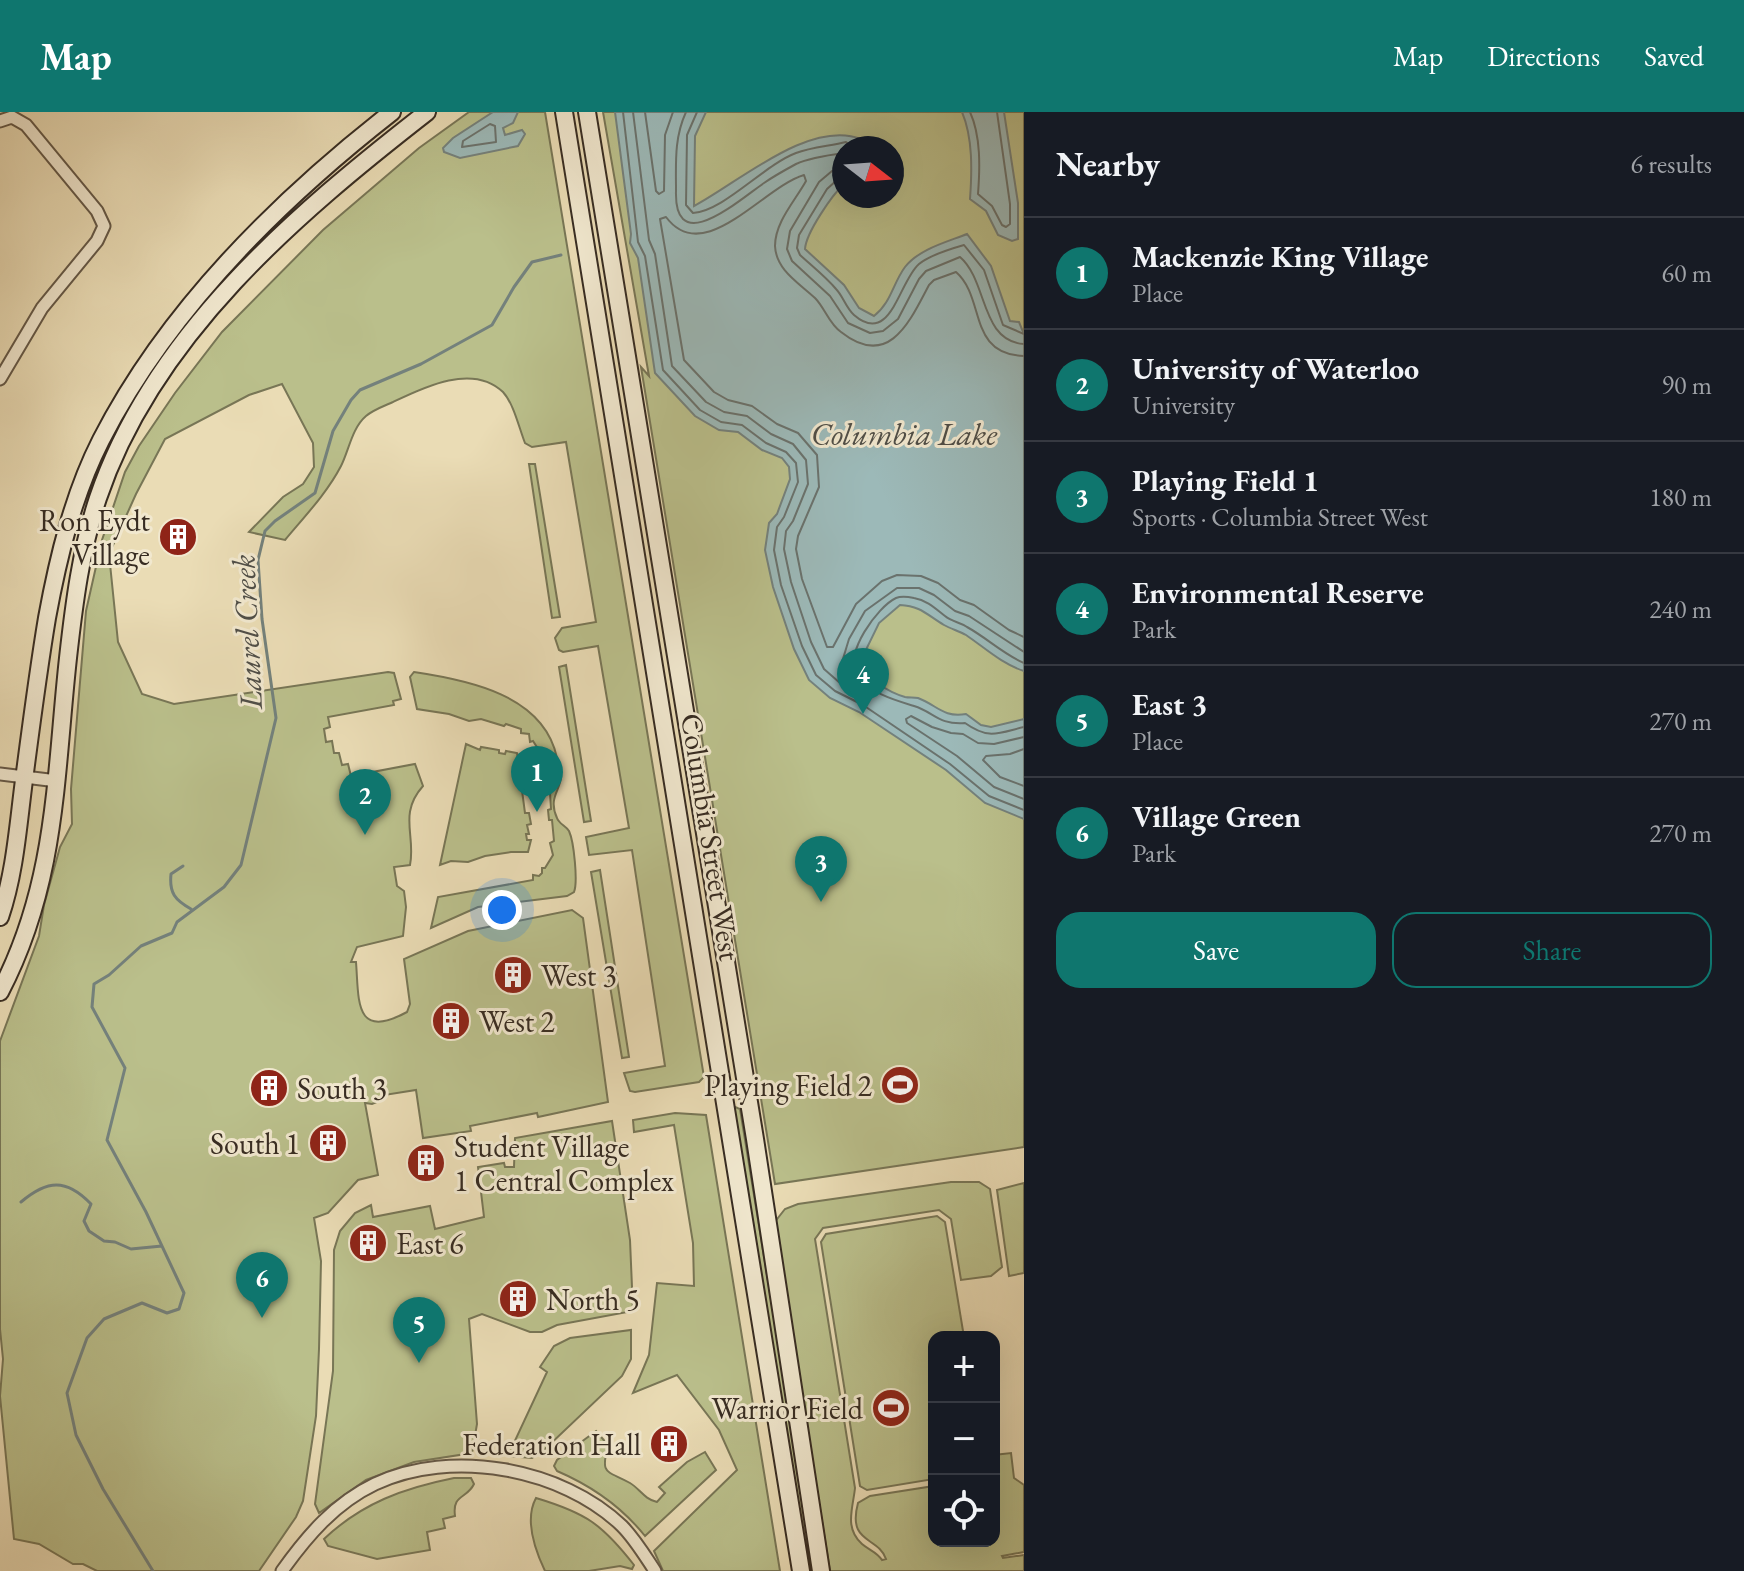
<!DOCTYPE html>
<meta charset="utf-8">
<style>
body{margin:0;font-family:"EB Garamond",serif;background:#20242c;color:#f1f3f6}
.controls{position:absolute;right:24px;bottom:24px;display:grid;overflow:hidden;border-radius:16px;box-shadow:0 8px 32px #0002}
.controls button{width:72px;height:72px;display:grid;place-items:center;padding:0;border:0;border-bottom:2px solid #363941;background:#171b24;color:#f1f3f6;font:40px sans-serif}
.compass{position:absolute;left:832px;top:24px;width:72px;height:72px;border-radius:50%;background:#171b24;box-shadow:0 8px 32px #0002;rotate:107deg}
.you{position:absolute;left:502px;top:798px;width:28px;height:28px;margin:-20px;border:6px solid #fff;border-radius:50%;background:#1a73e8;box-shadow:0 0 0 12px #1a73e833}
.badge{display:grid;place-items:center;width:52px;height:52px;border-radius:50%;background:#0f766e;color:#fff;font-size:26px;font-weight:700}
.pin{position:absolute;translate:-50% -66px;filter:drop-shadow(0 2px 4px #0008)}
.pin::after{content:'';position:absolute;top:42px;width:28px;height:24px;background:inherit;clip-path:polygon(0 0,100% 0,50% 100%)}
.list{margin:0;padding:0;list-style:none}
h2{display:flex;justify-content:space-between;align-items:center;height:104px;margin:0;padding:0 32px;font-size:34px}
h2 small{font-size:26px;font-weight:400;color:#9ea1a6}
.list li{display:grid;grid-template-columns:52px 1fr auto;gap:24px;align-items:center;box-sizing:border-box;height:112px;padding:0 32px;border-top:2px solid #363941}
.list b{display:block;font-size:30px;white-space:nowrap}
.list p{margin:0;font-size:26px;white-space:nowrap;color:#9ea1a6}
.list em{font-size:26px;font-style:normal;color:#9ea1a6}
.actions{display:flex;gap:16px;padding:24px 32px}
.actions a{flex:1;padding:18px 0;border:2px solid #0f766e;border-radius:24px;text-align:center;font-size:28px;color:#0f766e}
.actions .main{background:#0f766e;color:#fff}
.icon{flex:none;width:44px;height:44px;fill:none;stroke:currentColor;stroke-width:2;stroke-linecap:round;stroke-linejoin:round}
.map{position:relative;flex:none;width:1024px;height:1459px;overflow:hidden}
header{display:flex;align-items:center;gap:48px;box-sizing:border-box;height:112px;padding:0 40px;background:#0f766e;color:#fff}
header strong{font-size:38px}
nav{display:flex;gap:44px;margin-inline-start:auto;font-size:28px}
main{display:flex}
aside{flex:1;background:#171b24}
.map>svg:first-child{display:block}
</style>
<header>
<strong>Map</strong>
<nav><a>Map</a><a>Directions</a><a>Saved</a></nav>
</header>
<main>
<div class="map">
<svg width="1024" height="1459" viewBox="0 0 1024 1459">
<rect width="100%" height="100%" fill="#eadcb5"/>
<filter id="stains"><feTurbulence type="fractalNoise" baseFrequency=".0025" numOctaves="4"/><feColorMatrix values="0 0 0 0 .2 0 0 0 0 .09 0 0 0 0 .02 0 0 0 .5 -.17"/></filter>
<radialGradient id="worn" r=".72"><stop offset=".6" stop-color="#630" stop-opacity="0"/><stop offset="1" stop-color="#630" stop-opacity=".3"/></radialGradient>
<path fill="#babf8b" stroke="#787656" stroke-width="2" fill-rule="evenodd" d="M469 0H545L704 965 699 970 635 980 630 979 624 961 665 954 632 738 589 743 586 725 629 716 598 534 563 540 559 538 555 526 562 516 596 510 566 330 532 335 525 331C519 316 514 292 503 280 473 251 424 275 393 290 384 294 373 298 366 304 352 316 349 338 341 354 327 381 305 404 285 428L249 420 283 385 303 372 314 355 313 331 282 272 249 283 165 327 136 382 109 442 118 530 142 582 174 592 388 560 394 561 401 587 393 589 394 593 328 605 330 615 324 617 326 630 332 629 334 641H339L342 653 348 652 351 664 415 652 423 674C398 702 416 724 410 753L394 755 397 774 404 779 406 795 403 824 357 835 351 850H356C359 888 354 929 407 900L410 892 404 847 468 819 572 798 583 806 608 990 538 1005 537 1001 470 1014 471 1019 423 1026 416 978 384 983V987L372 992 365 991 378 1063 358 1068 328 1101 314 1106 321 1149 319 1237 316 1304 303 1389 296 1405 259 1459H97L83 1452H73L39 1432 14 1427 0 1284 3 1247 0 1217V929L39 824 44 793 60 735 72 712 71 677 86 499 102 428 125 360 139 334 175 281 222 220 323 118 419 36Z
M603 0H1024V1035L775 1072 641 255 649 264ZM844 36H892V84H844Z
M529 352H535L560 505 552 506Z
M566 553 591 709 584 710 559 555Z
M414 560C468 568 544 583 557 646 558 652 561 659 561 665 560 679 548 686 557 706 559 712 566 714 569 719 574 730 578 770 574 780L567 784 478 795 431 816 438 785 533 768V763L539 764 542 761V756H545L553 743 550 731 554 729 552 708H549L548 698 551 697 550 681H548L545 663 547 662 542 646 538 647 540 640 533 629 530 630 529 622 521 621V617L506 612 504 614 481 607 469 609 449 602 417 597 410 565Z
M466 632 480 638 481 635 499 638V641L505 642 506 639 517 641 525 701H529L531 712 527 713 529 722H526L527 728H531L528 740H511L485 744 468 750 451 749 440 753Z
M600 758 629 945 622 946 591 760Z
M735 995 740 997 812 1440 810 1444 805 1442 733 998Z
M675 1001 706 1003 780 1459H663L654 1439 737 1358 719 1318 677 1263 633 1281 649 1243 657 1171 694 1174 693 1131 674 1013 634 1020 633 1008Z
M612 1009 630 1128 633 1199 557 1213 542 1220H530L482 1202 469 1207 477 1312 472 1341 414 1350 366 1368 319 1401 315 1392 333 1259 334 1138 340 1119 355 1101 371 1093 373 1105 430 1094 435 1117 484 1105 478 1055 504 1051 505 1055H514L515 1026Z
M951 1070H979L990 1077 1002 1155 991 1164 961 1168 951 1107 939 1098 823 1116 815 1127 855 1376C853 1396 844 1416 862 1432 869 1438 877 1440 882 1448L886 1447C878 1424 847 1432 858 1391L870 1384 934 1374V1429H994V1343L1011 1341 1014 1366 1024 1373V1440L1002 1444 1003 1446 1024 1443V1459H830L774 1111 785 1097 798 1092Z
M1024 1071V1161L1009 1164 997 1078Z
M937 1104 945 1110 964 1225H934V1367L867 1378 860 1374 821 1130 826 1122Z
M631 1218V1247L622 1264 544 1338 532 1346 509 1344 504 1339 507 1332 513 1333 547 1260 540 1255 554 1234 570 1226Z
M596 1319 608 1333C600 1364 607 1358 630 1371 640 1377 644 1387 657 1390L665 1381 659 1375 687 1350 705 1340 716 1358 645 1424C621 1394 592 1374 557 1359L554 1354 557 1348Z
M454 1366H471L474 1372C467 1387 452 1382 455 1404L443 1407 445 1416 427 1420 430 1438 377 1447 328 1434 324 1427C362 1391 404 1376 454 1366Z
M536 1386C586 1401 602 1412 634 1453L632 1457 620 1454 589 1459H545C535 1438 524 1408 536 1386Z"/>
<path fill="#9cb9b8" stroke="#74817c" stroke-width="2" d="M493 0H518L513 11 503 16 505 23 522 18 525 22 518 34 460 46 444 40 443 36 453 26Z
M615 0H706L695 24 694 94C738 71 809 7 861 27L862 36H844V72C832 83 806 121 805 137L844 173 859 196 874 204C891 191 893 171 905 155 919 137 947 130 967 122L991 154 1010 209 1019 210 1024 222V559C1002 552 985 536 966 523 959 519 951 517 944 513 927 503 921 494 900 493L879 511 860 550C867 567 888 580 905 585 909 586 914 585 918 586 937 593 943 606 966 602L981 613 991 615 1024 607V707L985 691 946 658 859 600 830 586 809 568 794 537 773 475 765 438 769 411 777 402 790 367 789 355 782 346 762 338 738 320 719 318 695 304 655 261 638 146 630 131 631 122Z
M962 0H1004L1018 91V127L1012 129 998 123 986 99 970 87C972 59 973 26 962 0Z"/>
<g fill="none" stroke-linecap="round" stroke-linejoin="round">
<path stroke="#6a726d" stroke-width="2" d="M623 0 638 130 645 144 663 258 700 298 721 310 742 313 766 331 786 340 796 351 798 370 784 405 777 415 774 438 781 473 802 534 816 563 835 579 863 593 950 652 989 684 1024 698
M633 0 649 128 655 142 672 254 706 290 724 300 747 304 771 322 793 332 806 348 808 372 793 409 786 419 784 437 791 470 811 530 824 557 840 571H847L842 550 849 527 865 499 897 476H919L934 483 955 499 969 504 1024 540
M645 0 656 79 659 82 664 79 665 23 673 0
M686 0C674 26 676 51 676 79 674 147 739 88 764 71 774 64 785 58 796 52 809 46 829 43 844 41
M697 0 687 23 686 93 693 101C724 99 764 53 796 41 811 35 830 34 846 30L854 36
M970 0C981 24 980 56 978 82L992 94 1002 113 1006 115 1010 112V92L997 0
M490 12 495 14 496 30 462 35 463 29Z
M844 56 832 59 819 70 790 119 787 137 792 149 830 184 848 211 870 221 883 219 898 207 919 167 926 159 960 145C988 169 980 229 1024 232
M844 66 837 68 827 77 799 123 797 136 800 143C812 154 826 165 836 177 843 184 846 196 854 203 891 235 899 169 919 152 930 143 950 137 964 133L984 158 1003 213 1024 222
M1024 244C967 242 986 186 956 160L934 168 929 173C910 209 889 258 841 220 829 212 825 196 815 186 799 171 776 158 775 134 775 110 795 89 806 69L804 63C763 75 704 156 666 105L660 107 684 248 714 280 728 288 752 294 777 312 798 321 817 343 819 375 798 424 796 437 802 467 827 535H833L856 492 882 469 897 463 921 464 938 471 960 488 974 493 1009 518 1024 525
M1024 551C1003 542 987 526 967 515 960 510 952 510 945 504 936 497 927 488 914 486 909 485 901 484 896 486 877 495 844 542 856 562 869 581 894 588 914 594 934 600 938 613 965 611 989 628 998 621 1024 615
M1024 625 994 632 978 631 963 622 951 621 932 615 911 604 906 607 907 611 957 644 994 675 1024 687
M1024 637 1010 642 986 644 983 648 1000 665 1024 674"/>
<path stroke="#74817c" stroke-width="3" d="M183 754 171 762C169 781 175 788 191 797
M21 1090C47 1068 66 1066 91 1092L84 1109 89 1119 104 1129 115 1130 131 1137 162 1134
M153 1459 103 1377 76 1323 67 1281 87 1226 104 1207 142 1191 167 1201 179 1197 184 1181 146 1100 107 1028 125 956 92 895 94 872 109 863 141 834 172 821 177 810 224 775 241 753 276 606 262 507 258 448 265 419 275 409 315 381 333 319 351 288 360 278 421 252 492 213 514 175 532 150 561 143"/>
<defs>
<path id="minor" d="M0 9 12 5 26 13 97 99 104 114 97 129 42 196 0 267
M0 662 57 669
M282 1459C307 1424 335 1391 375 1372 451 1336 562 1356 622 1414 635 1427 645 1444 655 1459"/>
<path id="secondary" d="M564 0 801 1459
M587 0 755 1027 821 1459
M0 805C15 761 18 714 24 668 31 614 38 560 47 506 58 446 73 383 101 328 168 197 278 89 392 0
M0 880C57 771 55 665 68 546 74 492 81 437 98 386 153 223 296 102 427 0"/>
</defs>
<use href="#minor" stroke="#645847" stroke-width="15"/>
<use href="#secondary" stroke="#372c22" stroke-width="20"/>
<use href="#minor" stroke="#f1e8cf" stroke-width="11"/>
<use href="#secondary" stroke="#f1e8cf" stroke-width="16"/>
</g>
<defs>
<symbol id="building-disc" viewBox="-11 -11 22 22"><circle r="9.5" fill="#8f2418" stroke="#f1e8cf"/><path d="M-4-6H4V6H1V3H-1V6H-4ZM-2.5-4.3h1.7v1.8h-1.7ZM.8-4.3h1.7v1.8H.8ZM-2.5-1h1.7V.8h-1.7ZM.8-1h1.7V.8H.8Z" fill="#fff"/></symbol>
<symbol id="stadium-disc" viewBox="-11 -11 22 22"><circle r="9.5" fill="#8f2418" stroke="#f1e8cf"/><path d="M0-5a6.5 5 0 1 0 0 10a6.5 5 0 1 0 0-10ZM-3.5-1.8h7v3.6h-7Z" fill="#fff"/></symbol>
</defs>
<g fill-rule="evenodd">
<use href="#building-disc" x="156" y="403" width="44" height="44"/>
<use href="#building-disc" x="491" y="841" width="44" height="44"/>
<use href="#building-disc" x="429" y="887" width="44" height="44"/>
<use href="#stadium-disc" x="878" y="951" width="44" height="44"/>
<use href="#building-disc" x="247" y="954" width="44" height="44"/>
<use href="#building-disc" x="306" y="1009" width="44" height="44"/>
<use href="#building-disc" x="404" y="1029" width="44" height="44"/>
<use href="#building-disc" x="346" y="1109" width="44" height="44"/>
<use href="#building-disc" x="496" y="1165" width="44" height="44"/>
<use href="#stadium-disc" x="869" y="1274" width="44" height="44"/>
<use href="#building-disc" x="647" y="1310" width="44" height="44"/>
</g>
<g text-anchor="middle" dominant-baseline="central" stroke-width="6" stroke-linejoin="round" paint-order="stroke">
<g font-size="30" fill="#372c22" stroke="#f1e8cf" text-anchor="start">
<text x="150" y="408" text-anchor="end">Ron Eydt<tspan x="150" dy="34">Village</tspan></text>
<text x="541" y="863">West 3</text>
<text x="479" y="909">West 2</text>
<text x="872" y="973" text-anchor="end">Playing Field 2</text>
<text x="297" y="976">South 3</text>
<text x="300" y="1031" text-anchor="end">South 1</text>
<text x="454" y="1034">Student Village<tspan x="454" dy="34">1 Central Complex</tspan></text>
<text x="396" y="1131">East 6</text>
<text x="546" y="1187">North 5</text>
<text x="863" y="1296" text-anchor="end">Warrior Field</text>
<text x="641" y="1332" text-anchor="end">Federation Hall</text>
</g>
<g font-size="30" fill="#372c22" stroke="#f1e8cf">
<text transform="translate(711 725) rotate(81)">Columbia Street West</text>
</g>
<g font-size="32" font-style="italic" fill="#504f48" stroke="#f1e8cf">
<text x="904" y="322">Columbia Lake</text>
<text transform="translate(247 520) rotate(-93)">Laurel Creek</text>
</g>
</g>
<rect width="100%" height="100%" filter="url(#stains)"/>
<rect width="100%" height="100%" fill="url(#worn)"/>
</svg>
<div class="controls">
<button>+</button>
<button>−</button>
<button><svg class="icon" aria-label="locate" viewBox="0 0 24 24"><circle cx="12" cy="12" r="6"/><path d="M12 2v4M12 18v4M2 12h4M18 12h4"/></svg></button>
</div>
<svg class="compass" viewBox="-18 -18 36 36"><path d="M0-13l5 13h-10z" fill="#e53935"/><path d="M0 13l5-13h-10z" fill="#9ea1a6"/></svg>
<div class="you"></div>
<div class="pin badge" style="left:537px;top:700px">1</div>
<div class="pin badge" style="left:365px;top:723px">2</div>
<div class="pin badge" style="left:821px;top:790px">3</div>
<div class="pin badge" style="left:863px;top:602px">4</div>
<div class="pin badge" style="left:419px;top:1251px">5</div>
<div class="pin badge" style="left:262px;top:1206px">6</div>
</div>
<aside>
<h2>Nearby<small>6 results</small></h2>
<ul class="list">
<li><span class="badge">1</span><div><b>Mackenzie King Village</b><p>Place</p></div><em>60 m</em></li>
<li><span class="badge">2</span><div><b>University of Waterloo</b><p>University</p></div><em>90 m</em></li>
<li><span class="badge">3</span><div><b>Playing Field 1</b><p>Sports · Columbia Street West</p></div><em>180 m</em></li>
<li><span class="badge">4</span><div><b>Environmental Reserve</b><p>Park</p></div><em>240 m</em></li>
<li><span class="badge">5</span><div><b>East 3</b><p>Place</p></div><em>270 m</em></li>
<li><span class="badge">6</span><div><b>Village Green</b><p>Park</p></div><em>270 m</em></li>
</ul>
<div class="actions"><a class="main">Save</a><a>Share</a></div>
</aside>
</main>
